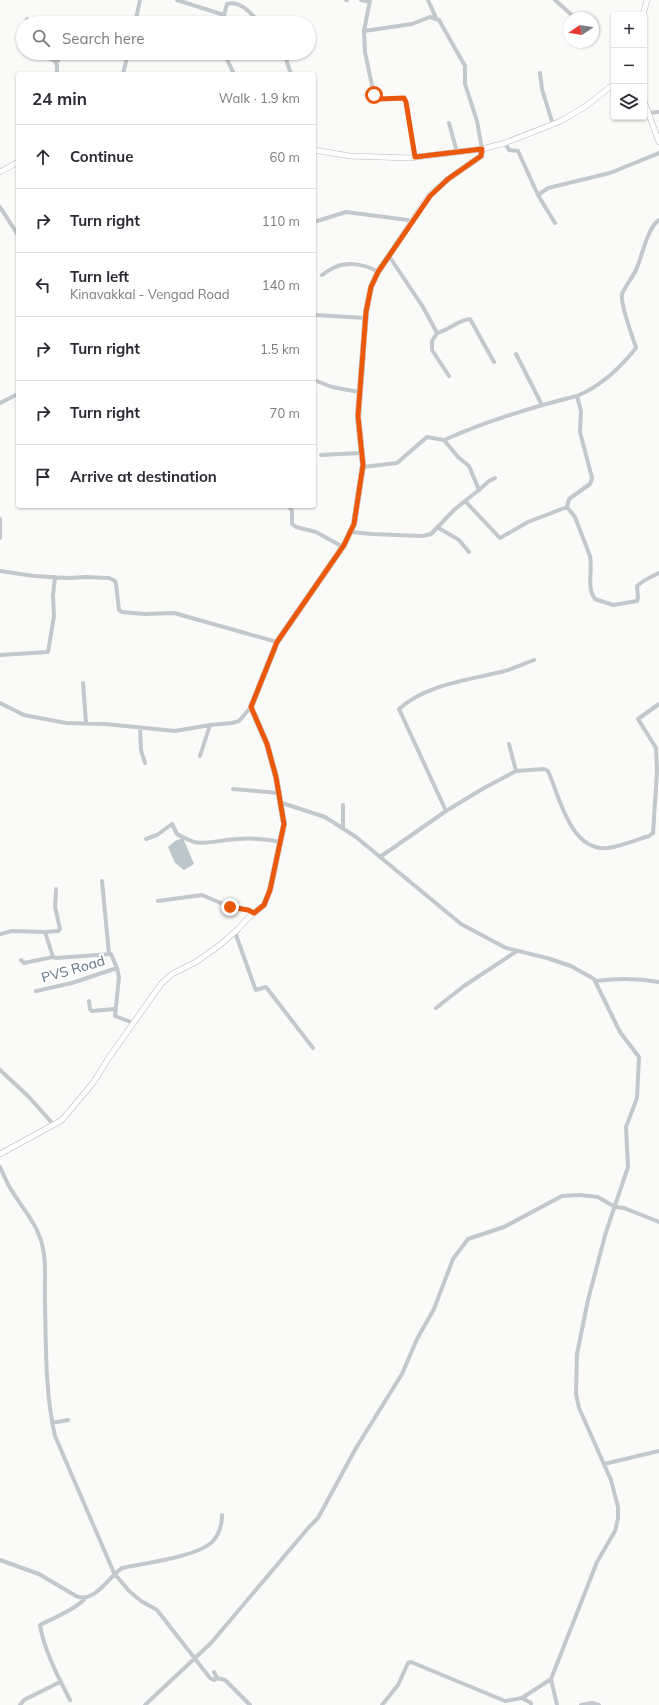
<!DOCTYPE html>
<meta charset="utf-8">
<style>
body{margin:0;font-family:Mulish,sans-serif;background:#f7f7f7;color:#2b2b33}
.controls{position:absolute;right:12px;top:12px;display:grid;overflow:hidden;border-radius:4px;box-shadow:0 1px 3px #0004}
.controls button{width:36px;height:36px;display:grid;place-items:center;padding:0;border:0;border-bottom:1px solid #e1e1e2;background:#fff;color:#2b2b33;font:20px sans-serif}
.compass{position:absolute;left:563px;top:12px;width:36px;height:36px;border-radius:50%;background:#fff;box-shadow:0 1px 3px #0004;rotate:258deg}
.stop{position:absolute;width:12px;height:12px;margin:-9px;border:3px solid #ea580c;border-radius:50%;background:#fff}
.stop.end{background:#ea580c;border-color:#fff;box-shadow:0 1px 4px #0008}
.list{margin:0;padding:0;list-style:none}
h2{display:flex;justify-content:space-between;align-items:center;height:52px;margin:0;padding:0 16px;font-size:17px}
h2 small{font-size:13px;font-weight:400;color:#7c7c81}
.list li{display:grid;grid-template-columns:26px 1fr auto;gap:12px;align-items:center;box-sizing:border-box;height:64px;padding:0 16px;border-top:1px solid #e1e1e2}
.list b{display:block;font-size:15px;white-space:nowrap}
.list p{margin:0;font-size:13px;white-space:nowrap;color:#7c7c81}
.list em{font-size:13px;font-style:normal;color:#7c7c81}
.icon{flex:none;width:22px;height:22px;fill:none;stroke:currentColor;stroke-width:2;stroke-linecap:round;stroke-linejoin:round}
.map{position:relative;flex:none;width:659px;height:1705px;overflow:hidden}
.search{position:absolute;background:#fff;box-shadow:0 1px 3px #0004;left:16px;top:16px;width:300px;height:44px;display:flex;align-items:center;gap:10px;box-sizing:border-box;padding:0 14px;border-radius:22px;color:#7c7c81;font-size:15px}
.panel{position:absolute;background:#fff;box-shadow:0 1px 3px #0004;left:16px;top:72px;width:300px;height:436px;border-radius:4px}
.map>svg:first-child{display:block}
</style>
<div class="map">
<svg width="659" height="1705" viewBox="0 0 659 1705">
<rect width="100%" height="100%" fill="#fafaf8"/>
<path fill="#bbc7cb" d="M183 838 194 864 184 870 175 863 168 847 175 841Z"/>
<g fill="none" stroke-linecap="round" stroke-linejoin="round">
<defs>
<path id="major" d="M643 15 647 0
M644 101 659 142
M314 150 350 156 409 158 482 149 505 143 561 121 586 106 614 84
M0 172 18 162
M0 1154 62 1120 93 1083 108 1059 161 984 172 974 196 962 220 945 238 929 248 918 264 905 270 890 284 824 276 777 267 744 251 707 277 642 344 545 354 524 363 465 358 417 366 312 371 287 378 272 429 196 448 179 481 156 482 149"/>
</defs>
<use href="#major" stroke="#b5babe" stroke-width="6"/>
<path stroke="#c3c8cc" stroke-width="4" d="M177 0 224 15 227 4C241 0 251 14 260 23
M346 0H347
M361 0 370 2
M370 0 364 31 412 24 430 17 439 20 465 66V84L477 121 482 149
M428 0 436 18
M555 0 575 18
M83 20 96 23
M26 23 27 19
M135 23 140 0
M222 23 224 15
M364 31 365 52 374 95 380 99 404 98 406 102 415 157
M23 35 21 47 23 49
M33 53 54 60 57 65V74
M224 53 234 74
M284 53 291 74
M56 63 64 53
M540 73 542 89 553 125
M123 74 128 53
M648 113 659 112
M449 123 457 152
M505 143 509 150 518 151 538 195 548 188 610 173 659 153
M538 195 555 223
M0 207 18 235
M314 222 346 212 408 220 411 223
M389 256 423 307 437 333
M322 275C326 272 331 269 335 267 349 261 367 265 378 272
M314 313 316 315 365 318
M516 354 542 405
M449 376 432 350V341L437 333C449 330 458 320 470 319L494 362
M314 380 332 387 359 392
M0 403 18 394
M444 440C487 421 532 407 577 396
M321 455 361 453
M363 467 397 463 427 437 444 440 458 457 469 466 479 490 465 501 500 538 528 522 567 507 569 499 590 484 592 478 580 432 581 411 577 396C601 386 620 368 636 348 633 337 620 305 622 294 623 290 633 276 636 270 642 257 647 228 659 220
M479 490 489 481 495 478
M289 506 292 511V524L296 527 316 532 343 547
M567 507 575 517 590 556C593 570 586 587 595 599L613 605 637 601 638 598 637 586 645 580 659 573
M437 527 459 540 469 552
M351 532 372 534 422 536 431 534 454 510 465 501
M0 538V519
M0 571 34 576 68 578 86 577 109 578 115 581 116 584 119 610 122 612 144 614 174 613 277 642
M0 655 48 652 54 616 53 595 55 577
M83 683 86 723
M0 703 24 715 66 723 105 724 175 731 210 725 232 723 239 721 251 707
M140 728 141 750 145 763
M509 744 516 771
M200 756 210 725
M233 789 278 793
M279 802 325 817 356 837 461 924 506 948 547 958 571 966 594 979 620 1032 639 1057 637 1098 626 1127 628 1167 606 1232 588 1300 577 1354 576 1394 579 1408 611 1480 618 1507V1519L615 1531 597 1562 551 1679 557 1705
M446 811 399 709C427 683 473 680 508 670 517 667 526 663 534 660
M343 828V805
M146 839 157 835 172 824 177 834C182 837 189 840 194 842 208 845 224 839 238 839 252 838 267 839 281 842
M380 857 446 811 484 788 516 771 544 769 548 771C559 795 570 852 608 848 622 846 636 840 649 836L653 833 657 771 656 748 638 719 659 704
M102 881 109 954
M158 901 202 895 230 907 248 910 254 913
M45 932 58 931 60 929 55 907 56 889
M235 932 255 988 256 990 266 987 313 1048
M0 934 12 931 45 932 53 957 56 958 111 954 117 968 119 977 115 1016 133 1023
M21 960 24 963 53 957
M596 981C618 978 637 978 659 982
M36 991 72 983 117 968
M89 1001 90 1009 92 1011 114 1009
M436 1008 464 986 517 951
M0 1070 28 1096 54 1125
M0 1167C4 1175 7 1184 12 1191 21 1206 33 1219 39 1235 48 1257 44 1280 45 1302 46 1346 45 1392 55 1436L114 1573 129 1591 141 1601 157 1610 210 1678 214 1680 217 1678 225 1680 250 1705
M52 1423 68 1420
M604 1464 659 1451
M0 1560 39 1574 76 1596C95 1604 108 1577 122 1568 144 1563 198 1557 213 1541 220 1533 222 1525 222 1515
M214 1672 217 1678
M522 1698 551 1679
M70 1700C58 1677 44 1650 40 1625 52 1619 80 1607 86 1597
M20 1705 24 1700 60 1682
M145 1705 211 1643 309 1527 318 1518 356 1448 402 1374 417 1339 434 1309 453 1259 468 1239 504 1227 562 1196 580 1195 598 1197 615 1207 624 1208 659 1222
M382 1705 398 1685 408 1663 411 1662 505 1701 522 1698 531 1703V1705
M581 1705 592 1703 599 1705"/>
<use href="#major" stroke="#fff" stroke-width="5"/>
</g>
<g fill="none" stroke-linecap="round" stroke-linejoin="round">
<path stroke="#ea580c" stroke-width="5" d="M230 907 248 910 254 913 264 905 270 890 284 824 276 777 267 744 251 707 277 642 344 545 354 524 363 465 358 416 366 312 371 287 378 272 430 196 448 179 481 156 482 149 415 157 406 102 404 98 380 99 374 95"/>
</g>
<g text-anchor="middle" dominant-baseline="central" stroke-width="4" stroke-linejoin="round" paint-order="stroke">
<g font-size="14" fill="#657683" stroke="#fff">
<text transform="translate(73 969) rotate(-16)">PVS Road</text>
</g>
</g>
</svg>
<div class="controls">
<button>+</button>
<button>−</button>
<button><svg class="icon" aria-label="layers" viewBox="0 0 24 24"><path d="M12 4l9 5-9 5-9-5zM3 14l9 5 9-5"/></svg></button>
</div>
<svg class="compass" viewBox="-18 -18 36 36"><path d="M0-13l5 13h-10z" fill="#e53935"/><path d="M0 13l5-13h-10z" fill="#7c7c81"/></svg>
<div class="stop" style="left:374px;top:95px"></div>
<div class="stop end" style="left:230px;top:907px"></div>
<div class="search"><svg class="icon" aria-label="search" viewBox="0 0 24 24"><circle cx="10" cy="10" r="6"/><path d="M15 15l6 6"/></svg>Search here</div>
<section class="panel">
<h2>24 min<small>Walk · 1.9 km</small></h2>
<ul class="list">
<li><svg class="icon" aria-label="ahead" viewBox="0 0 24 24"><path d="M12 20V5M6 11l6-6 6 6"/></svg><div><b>Continue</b></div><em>60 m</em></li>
<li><svg class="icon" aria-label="right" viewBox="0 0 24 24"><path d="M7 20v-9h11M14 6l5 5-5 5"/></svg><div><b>Turn right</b></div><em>110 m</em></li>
<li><svg class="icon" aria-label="left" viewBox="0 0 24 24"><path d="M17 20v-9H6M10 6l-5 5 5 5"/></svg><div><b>Turn left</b><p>Kinavakkal - Vengad Road</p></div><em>140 m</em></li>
<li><svg class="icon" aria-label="right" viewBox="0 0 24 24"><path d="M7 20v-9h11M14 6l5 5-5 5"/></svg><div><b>Turn right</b></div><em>1.5 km</em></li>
<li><svg class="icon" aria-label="right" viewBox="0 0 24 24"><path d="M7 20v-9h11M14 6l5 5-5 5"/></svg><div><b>Turn right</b></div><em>70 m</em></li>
<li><svg class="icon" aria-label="arrive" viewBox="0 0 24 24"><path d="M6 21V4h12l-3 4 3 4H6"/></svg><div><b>Arrive at destination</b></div></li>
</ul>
</section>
</div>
